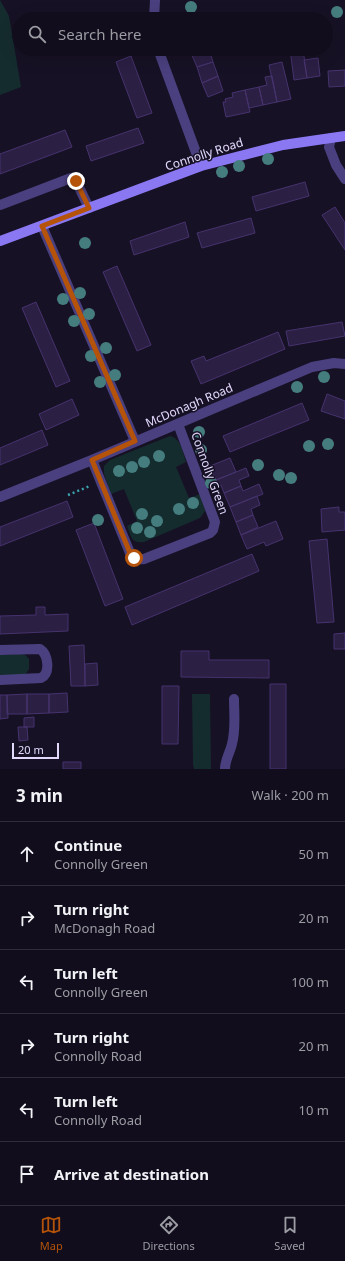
<!DOCTYPE html>
<meta charset="utf-8">
<style>
body{margin:0;font-family:"Noto Sans",sans-serif;background:#1a1625;color:#f1f3f6}
.scale{position:absolute;left:12px;bottom:10px;width:47px;box-sizing:border-box;padding-left:4px;border:2px solid #e1d8fc;border-top:0;font-size:11px;line-height:14px;white-space:nowrap;color:#e1d8fc;-webkit-text-stroke:3px #171125;paint-order:stroke}
.stop{position:absolute;width:12px;height:12px;margin:-9px;border:3px solid #b45309;border-radius:50%;background:#fff}
.stop.end{background:#b45309;border-color:#fff;box-shadow:0 1px 4px #0008}
.list{margin:0;padding:0;list-style:none}
h2{display:flex;justify-content:space-between;align-items:center;height:52px;margin:0;padding:0 16px;font-size:17px}
h2 small{font-size:13px;font-weight:400;color:#9c9ca3}
.list li{display:grid;grid-template-columns:26px 1fr auto;gap:12px;align-items:center;box-sizing:border-box;height:64px;padding:0 16px;border-top:1px solid #302d3b}
.list b{display:block;font-size:15px;white-space:nowrap}
.list p{margin:0;font-size:13px;white-space:nowrap;color:#9c9ca3}
.list em{font-size:13px;font-style:normal;color:#9c9ca3}
.icon{flex:none;width:22px;height:22px;fill:none;stroke:currentColor;stroke-width:2;stroke-linecap:round;stroke-linejoin:round}
.map{position:relative;flex:none;width:345px;height:769px;overflow:hidden}
.search{position:absolute;background:#110d1c;box-shadow:0 4px 16px #0002;left:12px;right:12px;top:12px;height:44px;display:flex;align-items:center;gap:10px;box-sizing:border-box;padding:0 14px;border-radius:22px;color:#9c9ca3;font-size:15px}
.sheet{height:436px;background:#110d1c}
nav{display:flex;justify-content:space-around;align-items:center;box-sizing:border-box;height:56px;border-top:1px solid #302d3b;background:#110d1c;font-size:11px;color:#9c9ca3}
nav a{display:grid;justify-items:center;gap:2px}
nav .on{color:#b45309}
.map>svg:first-child{display:block}
</style>
<div class="map">
<svg width="345" height="769" viewBox="0 0 345 769">
<rect width="100%" height="100%" fill="#171125"/>
<path fill="#152c2e" d="M0 0 9 16 21 87 0 95Z
M170 436C181 438 183 453 186 462L176 467 189 498 200 494 205 511 200 518 144 542C131 544 131 536 127 526L137 521 124 489 111 494 104 474V466L110 460Z
M20 654 25 655 29 659V669L25 675 0 677V655Z
M192 694H210L211 769H194L193 764Z"/>
<path fill="#2b1f44" stroke="#46336e" d="M204 49H209L213 62 197 67 191 53Z
M290 49H303L307 78 294 80Z
M131 56 152 113 137 118 116 62Z
M318 58 320 76 307 78 304 60Z
M213 62 218 76 202 83 197 67Z
M282 62 291 99 277 102 269 65Z
M345 70V86L329 87 328 71Z
M218 76 223 91 208 97 202 83Z
M272 76 277 102 263 105 259 87 267 85 265 77Z
M259 87 263 105 249 108 245 90Z
M245 90 250 112 226 117 223 102H226L225 99 233 97 232 93Z
M138 128 144 143 91 161 86 146Z
M65 130 72 147 0 174V154Z
M305 182 309 196 256 211 252 197Z
M335 207 345 223V250L322 215Z
M251 218 255 233 202 248 197 233Z
M185 222 189 237 134 255 130 241Z
M117 266 151 345 137 351 103 272Z
M36 302 70 381 56 387 22 308Z
M342 322 345 336 289 346 286 331Z
M278 332 285 349 201 384 191 361 204 356 206 361Z
M327 394 345 401V419L321 411Z
M72 399 79 415 46 430 39 414Z
M302 403 309 420 230 452 223 436Z
M42 430 48 445 0 465V448Z
M230 458 236 472 216 480 210 466Z
M246 468 249 476 239 480 241 486 224 493 221 485 218 486 216 480Z
M259 484 263 494 230 507 224 493 241 486 243 491Z
M257 496 260 505 251 509 253 515 236 522 230 507Z
M67 501 73 517 0 546V527Z
M339 507V512H345V530L322 532 321 509Z
M253 515 258 527 241 535 236 522Z
M276 521 283 539 266 546 264 542 247 549 241 535Z
M94 523 123 599 105 606 76 530Z
M327 539 334 622 317 623 309 541Z
M252 554 259 571 132 625 125 607Z
M36 607H45V615L68 614V631L0 634V616L36 615Z
M345 633V649H334V634Z
M84 645 85 686H71L69 646Z
M181 651H209V660H269V678L181 677Z
M97 663 98 685 85 686V664Z
M270 684H286V769H270Z
M162 686H179L178 744H162Z
M67 693 68 712 49 713V694Z
M27 694H49V713L27 714Z
M27 694V714H7V695Z
M0 695H7L8 718 0 719Z
M34 717V727H24V718Z
M18 727H27L28 740 19 741Z
M63 762H81V769H63Z"/>
<g fill="none" stroke-linecap="round" stroke-linejoin="round">
<path stroke="#3aa6ad" stroke-width="2.5" stroke-dasharray="2 3" stroke-linecap="butt" d="M68 495 90 486"/>
<path stroke="#4a407f" stroke-width="10" d="M154 19 155 0
M158 49 201 166
M331 138 329 147 336 165 345 179
M0 205 71 178 76 181 89 208
M42 226 135 441
M92 460 130 553C134 558 138 560 144 559L210 533 213 530 215 522 178 424
M0 497 92 460 312 367 334 363 345 364
M0 650 40 649C48 654 51 673 41 678L0 680
M225 769C225 759 230 753 232 744 236 729 234 714 234 699"/>
<path stroke="#8a78f3" stroke-width="10" d="M0 241 201 166 283 145 345 136"/>
</g>
<g fill="#457d7f">
<circle cx="191" cy="7" r="6"/>
<circle cx="337" cy="12" r="6"/>
<circle cx="268" cy="159" r="6"/>
<circle cx="239" cy="166" r="6"/>
<circle cx="222" cy="172" r="6"/>
<circle cx="85" cy="243" r="6"/>
<circle cx="80" cy="293" r="6"/>
<circle cx="63" cy="299" r="6"/>
<circle cx="89" cy="314" r="6"/>
<circle cx="74" cy="321" r="6"/>
<circle cx="106" cy="348" r="6"/>
<circle cx="91" cy="356" r="6"/>
<circle cx="115" cy="375" r="6"/>
<circle cx="324" cy="377" r="6"/>
<circle cx="100" cy="382" r="6"/>
<circle cx="297" cy="387" r="6"/>
<circle cx="199" cy="432" r="6"/>
<circle cx="328" cy="444" r="6"/>
<circle cx="309" cy="446" r="6"/>
<circle cx="201" cy="450" r="6"/>
<circle cx="159" cy="456" r="6"/>
<circle cx="144" cy="462" r="6"/>
<circle cx="258" cy="465" r="6"/>
<circle cx="132" cy="467" r="6"/>
<circle cx="119" cy="471" r="6"/>
<circle cx="279" cy="475" r="6"/>
<circle cx="291" cy="478" r="6"/>
<circle cx="211" cy="483" r="6"/>
<circle cx="193" cy="503" r="6"/>
<circle cx="179" cy="509" r="6"/>
<circle cx="142" cy="514" r="6"/>
<circle cx="98" cy="520" r="6"/>
<circle cx="157" cy="521" r="6"/>
<circle cx="137" cy="528" r="6"/>
<circle cx="150" cy="532" r="6"/>
</g>
<g fill="none" stroke-linecap="round" stroke-linejoin="round">
<path stroke="#b45309" stroke-width="5" d="M76 181 89 208 42 226 135 441 92 460 130 553 134 558"/>
</g>
<g text-anchor="middle" dominant-baseline="central" stroke-width="3" stroke-linejoin="round" paint-order="stroke">
<g font-size="12" fill="#e1d8fc" stroke="#171125">
<text transform="translate(204 154) rotate(-18)">Connolly Road</text>
<text transform="translate(189 405) rotate(-23)">McDonagh Road</text>
<text transform="translate(210 473) rotate(70)">Connolly Green</text>
</g>
</g>
</svg>
<div class="scale">20 m</div>
<div class="stop" style="left:134px;top:558px"></div>
<div class="stop end" style="left:76px;top:181px"></div>
<div class="search"><svg class="icon" aria-label="search" viewBox="0 0 24 24"><circle cx="10" cy="10" r="6"/><path d="M15 15l6 6"/></svg>Search here</div>
</div>
<section class="sheet">
<h2>3 min<small>Walk · 200 m</small></h2>
<ul class="list">
<li><svg class="icon" aria-label="ahead" viewBox="0 0 24 24"><path d="M12 20V5M6 11l6-6 6 6"/></svg><div><b>Continue</b><p>Connolly Green</p></div><em>50 m</em></li>
<li><svg class="icon" aria-label="right" viewBox="0 0 24 24"><path d="M7 20v-9h11M14 6l5 5-5 5"/></svg><div><b>Turn right</b><p>McDonagh Road</p></div><em>20 m</em></li>
<li><svg class="icon" aria-label="left" viewBox="0 0 24 24"><path d="M17 20v-9H6M10 6l-5 5 5 5"/></svg><div><b>Turn left</b><p>Connolly Green</p></div><em>100 m</em></li>
<li><svg class="icon" aria-label="right" viewBox="0 0 24 24"><path d="M7 20v-9h11M14 6l5 5-5 5"/></svg><div><b>Turn right</b><p>Connolly Road</p></div><em>20 m</em></li>
<li><svg class="icon" aria-label="left" viewBox="0 0 24 24"><path d="M17 20v-9H6M10 6l-5 5 5 5"/></svg><div><b>Turn left</b><p>Connolly Road</p></div><em>10 m</em></li>
<li><svg class="icon" aria-label="arrive" viewBox="0 0 24 24"><path d="M6 21V4h12l-3 4 3 4H6"/></svg><div><b>Arrive at destination</b></div></li>
</ul>
</section>
<nav>
<a class="on"><svg class="icon" aria-label="map" viewBox="0 0 24 24"><path d="M3 6l6-2 6 2 6-2v14l-6 2-6-2-6 2zM9 4v14M15 6v14"/></svg>Map</a>
<a><svg class="icon" aria-label="directions" viewBox="0 0 24 24"><path d="M12 3l9 9-9 9-9-9zM9 14v-3h6M13 9l2 2-2 2"/></svg>Directions</a>
<a><svg class="icon" aria-label="saved" viewBox="0 0 24 24"><path d="M7 4h10v16l-5-4-5 4z"/></svg>Saved</a>
</nav>
